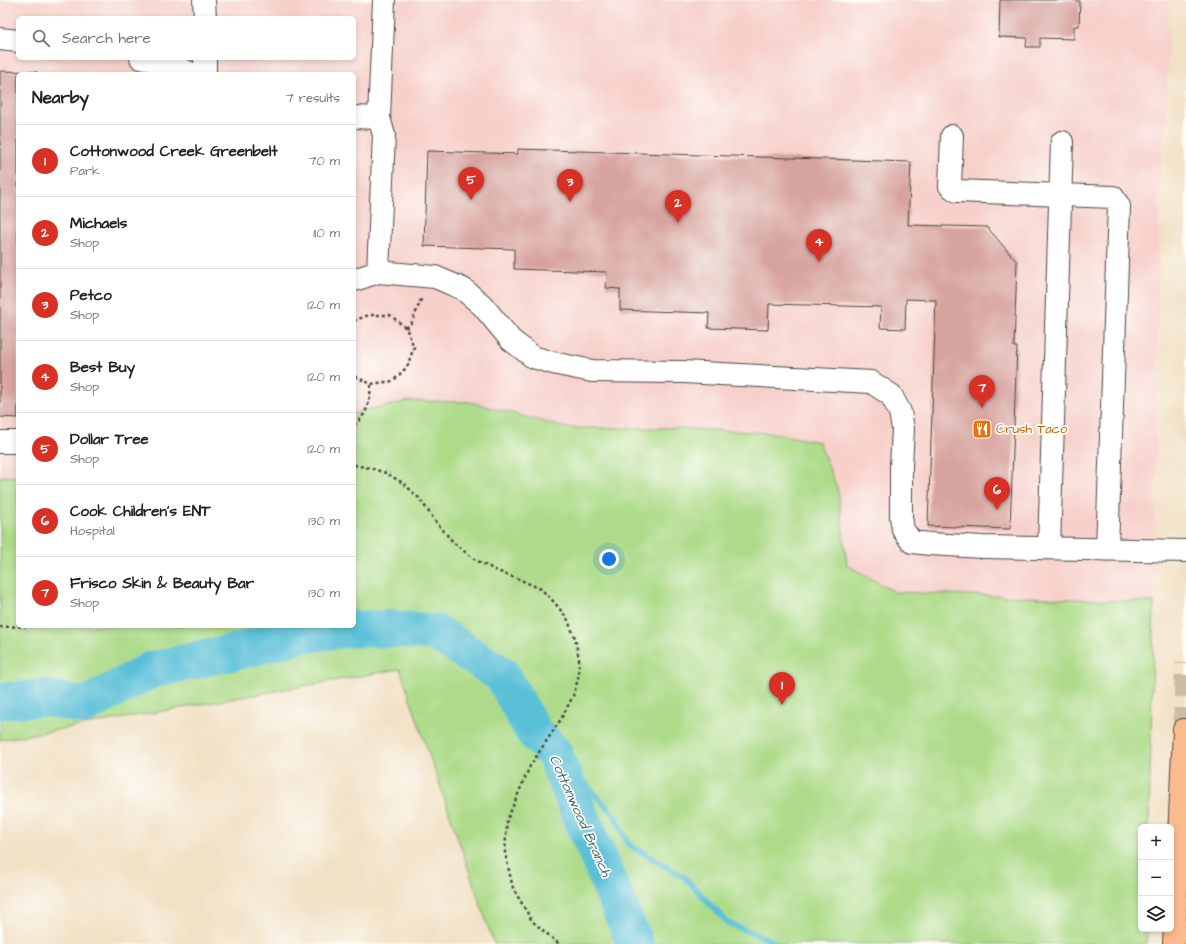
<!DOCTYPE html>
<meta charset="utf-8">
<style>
body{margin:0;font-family:"Architects Daughter",sans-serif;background:#f6f6f6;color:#202124}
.controls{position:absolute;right:12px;bottom:12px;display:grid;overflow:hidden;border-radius:6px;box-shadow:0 2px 6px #0003}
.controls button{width:36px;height:36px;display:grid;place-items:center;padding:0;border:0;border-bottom:1px solid #e0e0e0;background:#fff;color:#202124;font:20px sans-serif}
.you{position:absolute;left:609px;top:559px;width:14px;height:14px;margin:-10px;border:3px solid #fff;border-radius:50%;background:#1a73e8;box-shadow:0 0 0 6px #1a73e833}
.badge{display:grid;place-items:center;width:26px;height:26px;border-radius:50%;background:#d93025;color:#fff;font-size:13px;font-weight:700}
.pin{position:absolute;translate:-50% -33px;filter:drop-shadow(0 1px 2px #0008)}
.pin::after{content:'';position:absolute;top:21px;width:14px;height:12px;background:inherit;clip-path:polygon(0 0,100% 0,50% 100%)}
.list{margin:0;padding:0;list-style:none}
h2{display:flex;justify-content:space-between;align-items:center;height:52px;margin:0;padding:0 16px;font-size:17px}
h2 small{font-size:13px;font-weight:400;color:#757577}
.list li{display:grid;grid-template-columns:26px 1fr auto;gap:12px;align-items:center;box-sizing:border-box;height:72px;padding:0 16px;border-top:1px solid #e0e0e0}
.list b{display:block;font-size:15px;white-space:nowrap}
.list p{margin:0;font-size:13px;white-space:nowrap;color:#757577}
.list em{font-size:13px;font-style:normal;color:#757577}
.icon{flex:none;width:22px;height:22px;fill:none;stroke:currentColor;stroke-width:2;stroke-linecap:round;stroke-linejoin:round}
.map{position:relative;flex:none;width:1186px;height:944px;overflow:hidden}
.search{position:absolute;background:#fff;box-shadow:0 2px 6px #0003;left:16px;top:16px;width:340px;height:44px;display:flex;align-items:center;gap:10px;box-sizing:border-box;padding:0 14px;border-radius:6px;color:#757577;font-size:15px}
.panel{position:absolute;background:#fff;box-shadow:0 2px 6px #0003;left:16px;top:72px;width:340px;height:556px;border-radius:6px}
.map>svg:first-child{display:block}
</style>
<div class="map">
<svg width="1186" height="944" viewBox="0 0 1186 944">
<rect width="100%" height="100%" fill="#fdfcf7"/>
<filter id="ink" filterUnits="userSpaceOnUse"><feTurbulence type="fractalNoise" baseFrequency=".025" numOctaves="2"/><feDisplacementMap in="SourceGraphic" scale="8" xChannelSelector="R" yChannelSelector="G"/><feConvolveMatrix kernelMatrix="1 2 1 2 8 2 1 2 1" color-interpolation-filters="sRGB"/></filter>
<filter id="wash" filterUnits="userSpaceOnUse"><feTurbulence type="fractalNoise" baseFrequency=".012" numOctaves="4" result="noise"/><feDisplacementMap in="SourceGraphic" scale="16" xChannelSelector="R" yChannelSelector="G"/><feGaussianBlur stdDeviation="0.9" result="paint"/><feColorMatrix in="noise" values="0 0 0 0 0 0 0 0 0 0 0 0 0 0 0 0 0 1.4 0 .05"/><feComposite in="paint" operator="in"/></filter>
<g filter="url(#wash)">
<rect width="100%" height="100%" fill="#f2e1c5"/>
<path fill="#f7d0cb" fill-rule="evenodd" d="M0 0H1169L1166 121 1160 176 1154 602 895 592 847 565 838 491 819 442 773 433 672 428H567L469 402 409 401 354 413V74H18V477L0 476ZM18 18H354V58H18Z"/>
<path fill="#addb89" stroke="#6c835a" d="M409 401 470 402 567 428H672L773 433 819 442 838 491 847 565 895 592 1154 602 1149 827H1141V929H1147L1146 944H494L400 669 0 740V476L18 477V626H354V413Z"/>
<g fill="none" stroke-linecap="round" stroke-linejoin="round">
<path stroke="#5ac0d8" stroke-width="6" d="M554 753 582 780 615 816 628 844 684 877 728 923 779 944"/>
<path stroke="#5ac0d8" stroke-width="37" d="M0 701 46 698 84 706 151 670 243 650 300 635 351 629H394L435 632 502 675 533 731 554 753 635 944"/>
</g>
<g id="blocks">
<path fill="#d7a39e" d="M1000 0H1075V1H1080L1079 26H1074V39L1040 38V47H1026L1027 38 999 37Z
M0 71 37 72V74H18V418L0 417Z
M518 149 911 162 908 225 987 227 1017 262 1014 347H1017L1010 529 928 526 936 300 906 299 905 329 880 328 881 307 769 304 768 330 708 328 709 313 620 310V289L606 288 607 272 514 269V249L424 246 427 151 518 154Z"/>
</g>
</g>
<g filter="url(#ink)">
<use href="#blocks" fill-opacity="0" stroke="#494642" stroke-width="1"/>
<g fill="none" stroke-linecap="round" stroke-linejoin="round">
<path stroke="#cabda6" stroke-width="22" stroke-dasharray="22 11" stroke-linecap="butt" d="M1184 730 1186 663"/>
<defs>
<path id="minor" d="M204 0 205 18
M0 39 18 41
M141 58C158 62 176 65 191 74
M205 58V74
M354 117 379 118
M952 136 950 186 957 191 1113 197 1119 206 1107 550
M378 272 384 135 379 118 384 0
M354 280 378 272 435 277 463 289 482 305 511 340 533 357 553 363 592 371 683 372 871 382 891 395 900 412 903 429 901 466V516L903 530 912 542 930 544 983 547 1186 551
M0 442H18
M1049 548 1062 142"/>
<path id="major" d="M1174 944 1184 730"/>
<path id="highway" d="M1184 730 1186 740"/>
</defs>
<use href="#minor" stroke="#494642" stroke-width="24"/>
<use href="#major" stroke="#494642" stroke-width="24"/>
<use href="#highway" stroke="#494642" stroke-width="24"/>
<path stroke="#494642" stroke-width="2.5" stroke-dasharray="3 3" stroke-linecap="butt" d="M354 321 358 319 369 315H390L406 328 414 347 407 367 393 381 371 384 356 377 354 375
M406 328 412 322 422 297
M354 425C368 414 370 401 371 384
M354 465 370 468 386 473 403 483 419 498 436 522 454 543 474 559 497 571 521 580 541 589 554 602 567 618 575 638 579 659 578 679 573 696 561 719 530 766 507 820 505 853 513 888 532 921 559 944
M0 627 38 626"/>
<use href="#minor" stroke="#fff" stroke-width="22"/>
<use href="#major" stroke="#fbbb8c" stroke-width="22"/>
<use href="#highway" stroke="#fbbb8c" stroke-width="22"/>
</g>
</g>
<defs>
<symbol id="restaurant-square" viewBox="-11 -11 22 22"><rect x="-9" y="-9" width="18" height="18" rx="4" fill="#e8710a" stroke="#fdfcf7"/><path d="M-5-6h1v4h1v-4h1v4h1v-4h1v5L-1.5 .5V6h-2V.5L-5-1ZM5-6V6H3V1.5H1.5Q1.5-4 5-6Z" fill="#fff"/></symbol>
</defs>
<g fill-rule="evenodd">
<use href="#restaurant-square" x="971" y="418" width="22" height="22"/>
</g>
<g text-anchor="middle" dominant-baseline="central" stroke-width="3.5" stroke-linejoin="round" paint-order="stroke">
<g font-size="13" fill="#c56008" stroke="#fdfcf7" text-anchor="start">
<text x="996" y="429">Crush Taco</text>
</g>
<g font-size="14" font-style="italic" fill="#3b5f68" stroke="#fdfcf7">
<text transform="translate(580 816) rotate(66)">Cottonwood Branch</text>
</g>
</g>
</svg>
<div class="controls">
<button>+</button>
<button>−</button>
<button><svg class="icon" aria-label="layers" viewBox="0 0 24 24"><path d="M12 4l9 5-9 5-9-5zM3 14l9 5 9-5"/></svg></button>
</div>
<div class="you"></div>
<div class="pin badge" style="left:782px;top:705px">1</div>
<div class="pin badge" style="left:678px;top:223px">2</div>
<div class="pin badge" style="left:570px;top:202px">3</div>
<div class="pin badge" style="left:819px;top:262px">4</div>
<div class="pin badge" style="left:471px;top:200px">5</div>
<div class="pin badge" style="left:997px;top:510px">6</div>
<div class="pin badge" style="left:982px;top:408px">7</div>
<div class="search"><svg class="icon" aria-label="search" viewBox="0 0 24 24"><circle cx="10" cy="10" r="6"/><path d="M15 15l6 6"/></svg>Search here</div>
<section class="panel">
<h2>Nearby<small>7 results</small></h2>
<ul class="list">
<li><span class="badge">1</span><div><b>Cottonwood Creek Greenbelt</b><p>Park</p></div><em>70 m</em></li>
<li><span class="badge">2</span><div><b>Michaels</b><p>Shop</p></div><em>110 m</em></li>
<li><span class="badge">3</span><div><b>Petco</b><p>Shop</p></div><em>120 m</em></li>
<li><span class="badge">4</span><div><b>Best Buy</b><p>Shop</p></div><em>120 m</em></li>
<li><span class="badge">5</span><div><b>Dollar Tree</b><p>Shop</p></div><em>120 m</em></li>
<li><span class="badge">6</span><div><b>Cook Children’s ENT</b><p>Hospital</p></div><em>130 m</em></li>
<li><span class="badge">7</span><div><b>Frisco Skin &amp; Beauty Bar</b><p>Shop</p></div><em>130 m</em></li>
</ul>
</section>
</div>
